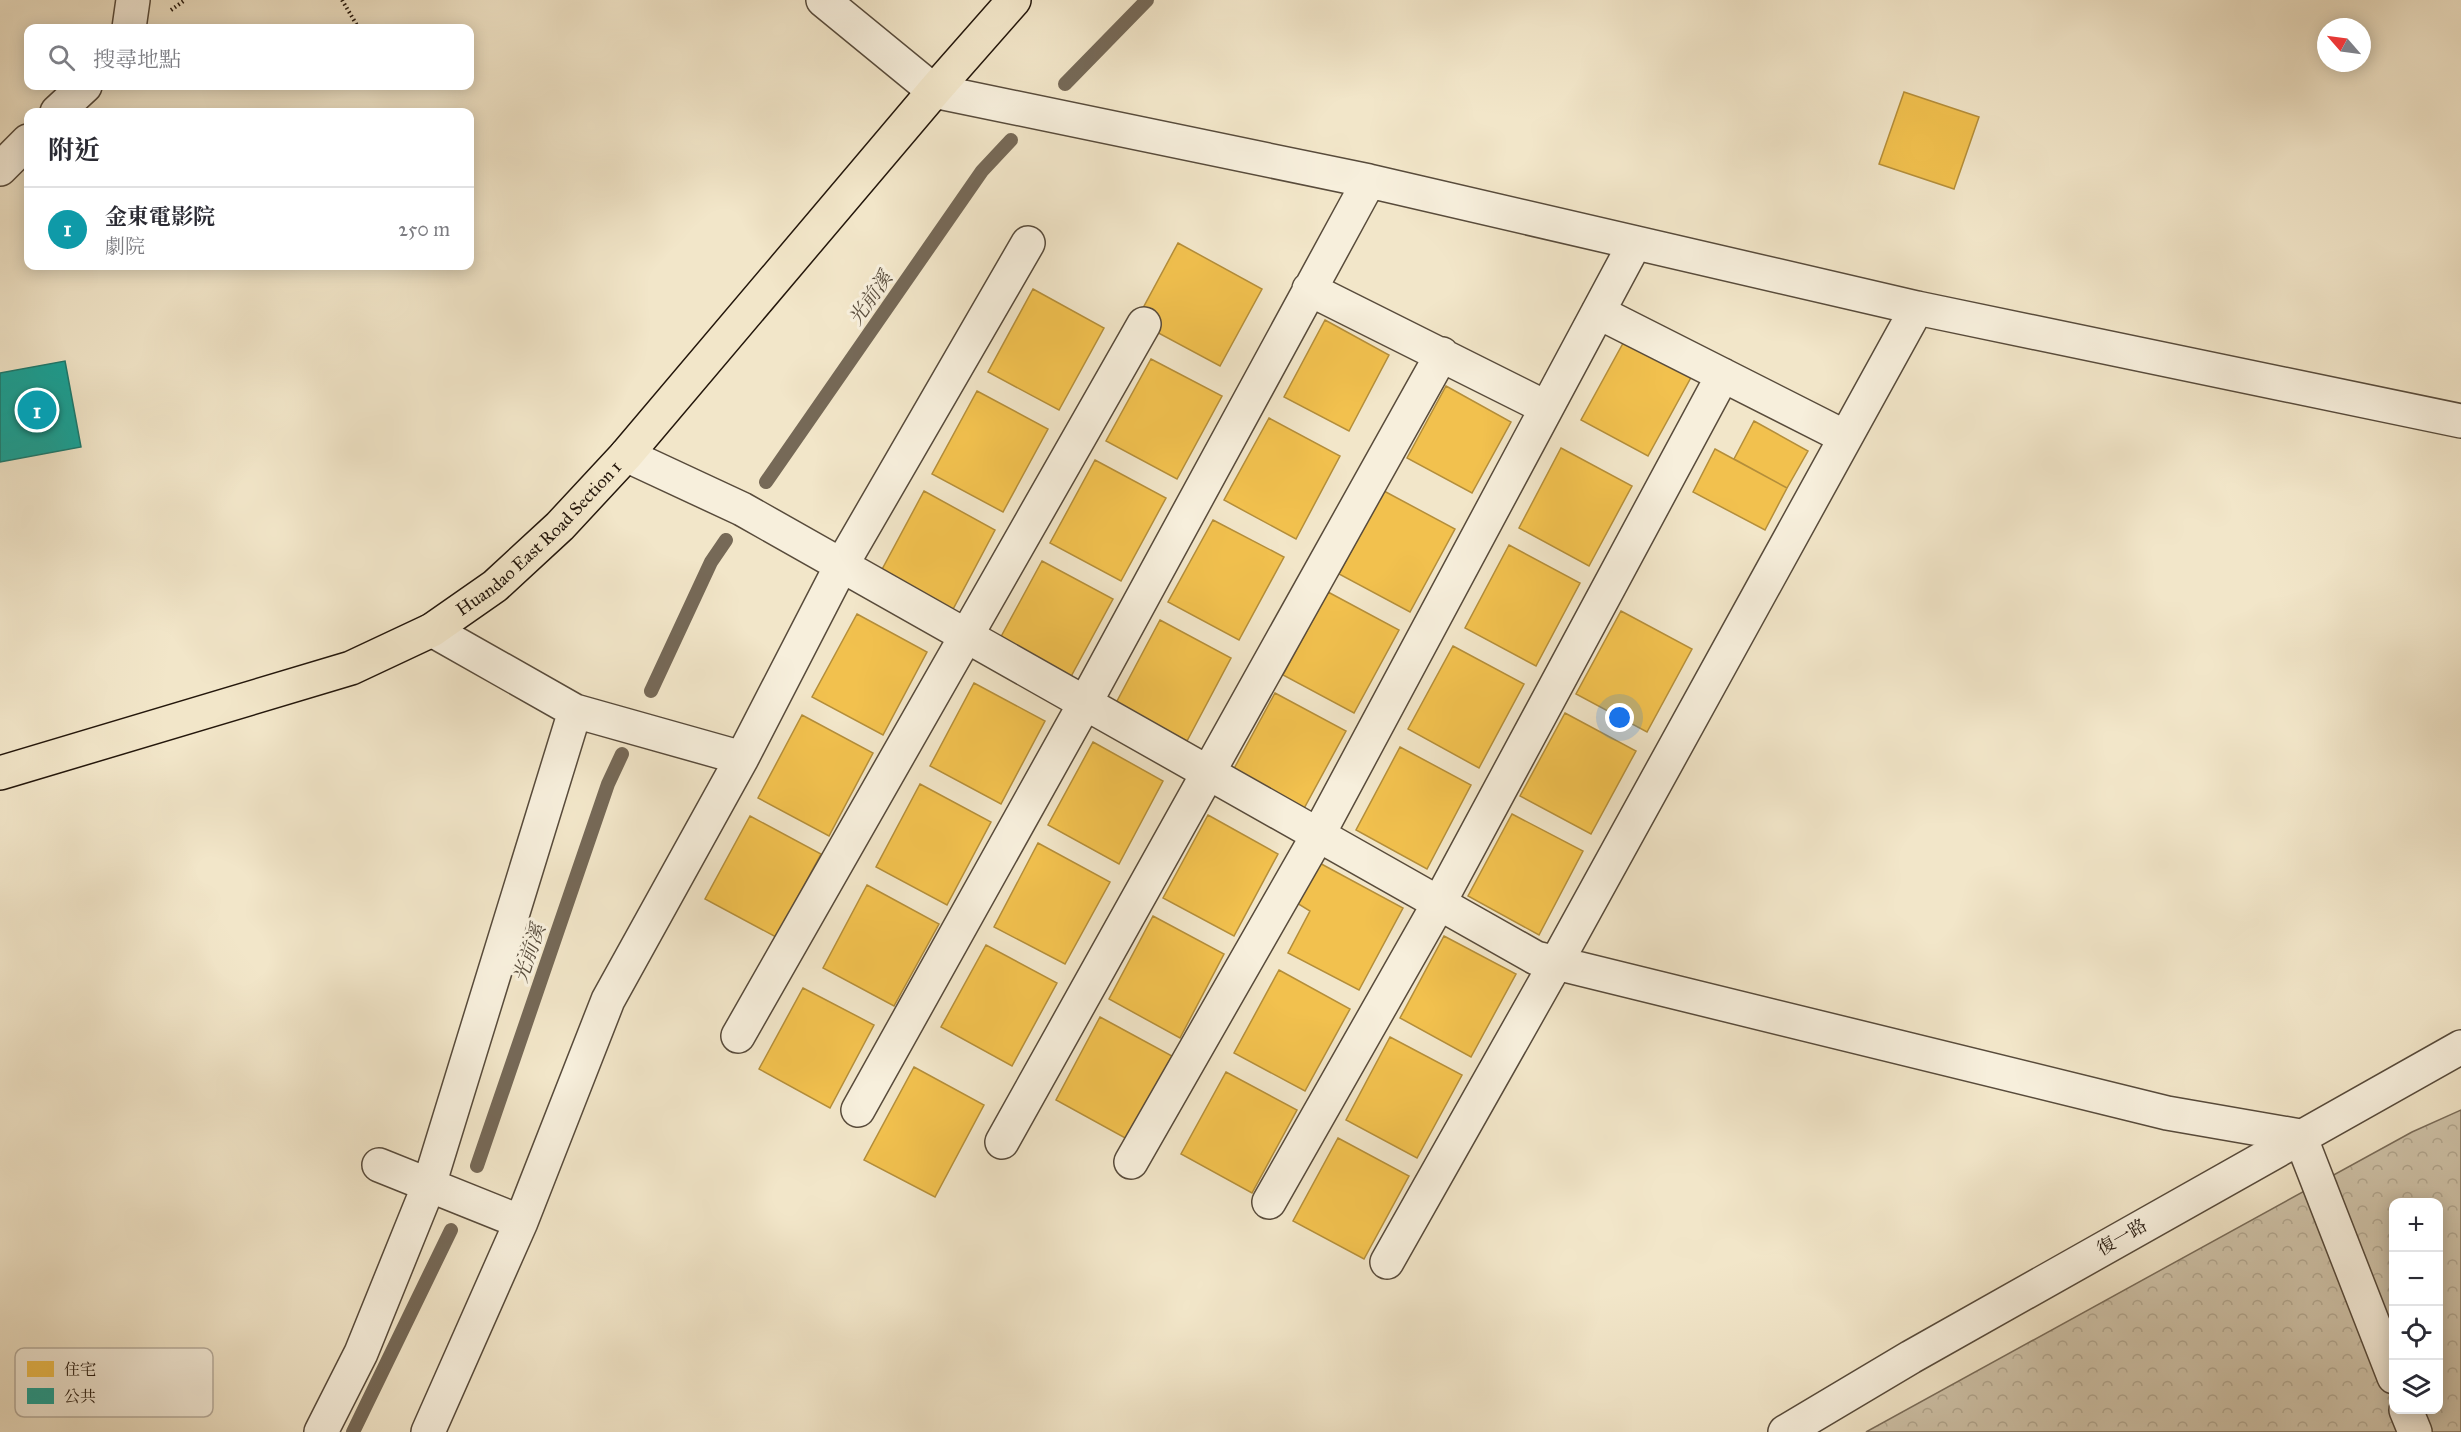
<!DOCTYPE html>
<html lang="zh-TW">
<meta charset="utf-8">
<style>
body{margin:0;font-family:"IM FELL Great Primer","Noto Serif TC",serif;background:#f2f2f3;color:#2b2b33}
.controls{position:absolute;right:18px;bottom:18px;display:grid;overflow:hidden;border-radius:12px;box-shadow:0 3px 15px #0003}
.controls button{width:54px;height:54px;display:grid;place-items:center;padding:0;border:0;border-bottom:2px solid #e1e1e2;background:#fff;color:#2b2b33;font:30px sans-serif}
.compass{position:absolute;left:2317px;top:18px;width:54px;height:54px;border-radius:50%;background:#fff;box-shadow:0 3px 15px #0003;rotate:298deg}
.you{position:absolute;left:1620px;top:718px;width:21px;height:21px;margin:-15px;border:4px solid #fff;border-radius:50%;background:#1a73e8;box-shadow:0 0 0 9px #1a73e833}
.badge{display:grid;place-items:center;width:39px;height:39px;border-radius:50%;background:#8f2418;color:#fff;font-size:20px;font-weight:700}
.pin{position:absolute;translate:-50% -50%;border:3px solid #fff;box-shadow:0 2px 6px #0006}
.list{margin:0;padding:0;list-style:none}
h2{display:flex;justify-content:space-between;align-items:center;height:78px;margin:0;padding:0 24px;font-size:26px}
h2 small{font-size:20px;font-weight:400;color:#7c7c81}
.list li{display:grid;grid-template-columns:39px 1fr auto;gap:18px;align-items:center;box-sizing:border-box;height:84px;padding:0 24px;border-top:2px solid #e1e1e2}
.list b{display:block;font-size:22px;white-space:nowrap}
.list p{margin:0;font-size:20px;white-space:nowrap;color:#7c7c81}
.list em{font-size:20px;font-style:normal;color:#7c7c81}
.icon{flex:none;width:33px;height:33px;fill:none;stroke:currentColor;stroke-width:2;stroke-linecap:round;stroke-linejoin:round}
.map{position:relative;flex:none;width:2461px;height:1432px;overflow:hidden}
.search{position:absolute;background:#fff;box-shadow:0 3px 15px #0003;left:24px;top:24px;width:450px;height:66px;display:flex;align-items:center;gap:15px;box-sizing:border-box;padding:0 21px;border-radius:12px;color:#7c7c81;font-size:22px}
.panel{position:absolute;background:#fff;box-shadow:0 3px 15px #0003;left:24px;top:108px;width:450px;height:162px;border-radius:12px}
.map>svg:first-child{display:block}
</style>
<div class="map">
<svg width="2461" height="1432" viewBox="0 0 2461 1432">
<defs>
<pattern id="forest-crowns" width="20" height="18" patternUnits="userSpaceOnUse" patternTransform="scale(1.5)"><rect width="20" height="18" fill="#cfc3a9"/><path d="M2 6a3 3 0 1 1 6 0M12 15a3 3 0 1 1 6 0" fill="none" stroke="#b2a790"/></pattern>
</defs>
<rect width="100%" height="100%" fill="#f2e6c9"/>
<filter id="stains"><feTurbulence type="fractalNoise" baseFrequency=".00333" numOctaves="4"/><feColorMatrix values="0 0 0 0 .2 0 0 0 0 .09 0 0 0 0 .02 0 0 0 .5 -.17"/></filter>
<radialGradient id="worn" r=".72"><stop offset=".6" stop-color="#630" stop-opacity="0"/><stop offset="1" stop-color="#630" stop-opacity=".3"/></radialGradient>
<path fill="url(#forest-crowns)" stroke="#7a6d5a" stroke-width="1.5" fill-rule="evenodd" d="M2461 1110V1432H1866L2412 1132ZM2394 1202H2438V1410H2394Z"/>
<path fill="#f2c14e" stroke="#b48e3a" stroke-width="1.5" d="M1904 92 1979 117 1954 189 1879 164Z
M1178 243 1262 289 1220 366 1136 321Z
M1033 289 1104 328 1059 410 988 372Z
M1325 320 1389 355 1349 431 1284 397Z
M1627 336 1694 372 1648 456 1581 420Z
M1151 359 1222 396 1177 479 1106 441Z
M1446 386 1511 422 1472 493 1407 458Z
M977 391 1048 429 1003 512 932 474Z
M1269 418 1340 456 1296 539 1224 500Z
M1754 421 1808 451 1787 488 1734 459Z
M1561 448 1632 486 1589 566 1519 528Z
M1715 449 1787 488 1765 530 1693 492Z
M1095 460 1166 498 1121 581 1050 543Z
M924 491 995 530 951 613 879 575Z
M1384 491 1455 529 1410 612 1339 574Z
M1213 520 1284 557 1239 640 1168 602Z
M1509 545 1580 583 1536 666 1465 628Z
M1042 561 1113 599 1068 682 997 644Z
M1328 592 1399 630 1354 713 1283 675Z
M1621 611 1692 649 1647 732 1576 694Z
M857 614 927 652 883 735 812 697Z
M1160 620 1231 658 1187 741 1116 703Z
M1453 646 1524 684 1479 768 1408 729Z
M974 683 1045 721 1001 804 930 766Z
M1275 693 1346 731 1301 814 1230 776Z
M1565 713 1636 751 1591 834 1520 796Z
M802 715 873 753 829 836 758 798Z
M1093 742 1163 781 1119 864 1048 825Z
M1400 747 1471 785 1427 869 1356 830Z
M920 784 991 822 947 905 876 867Z
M1512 814 1583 851 1539 935 1468 896Z
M1208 815 1278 854 1234 936 1163 898Z
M750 816 821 854 776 937 705 899Z
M1038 843 1110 882 1065 964 994 927Z
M1314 860 1403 908 1359 990 1288 953 1310 911 1292 900Z
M867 885 939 924 894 1006 823 968Z
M1153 916 1224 954 1180 1038 1109 999Z
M1444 936 1516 974 1471 1057 1400 1018Z
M986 945 1057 983 1012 1066 941 1027Z
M1279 970 1350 1009 1305 1091 1234 1053Z
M803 988 874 1025 830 1108 759 1069Z
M1100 1017 1172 1056 1127 1139 1056 1100Z
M1390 1037 1462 1075 1417 1158 1346 1120Z
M914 1067 984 1105 935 1197 864 1160Z
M1226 1072 1297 1110 1252 1193 1181 1154Z
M1338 1138 1409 1176 1364 1259 1293 1221Z"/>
<path fill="#17a398" stroke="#1b796e" stroke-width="1.5" d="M65 361 81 447 0 462V373Z"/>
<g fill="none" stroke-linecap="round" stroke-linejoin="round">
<path stroke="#766957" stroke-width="14" d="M1065 84 1147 0
M766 482 982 171 1011 140
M651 691 711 562 726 540
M477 1166 608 784 622 754
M353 1432 451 1230"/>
<defs>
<path id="minor" d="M823 0 934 91 1369 181 1917 308 2461 421
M129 28 133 0
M57 112 85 86
M0 169 28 141
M1309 289 1545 407
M1598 312 1845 437
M626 455 742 509 1536 958 2167 1113 2300 1136 2394 1377
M432 630 575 711 742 758
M738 1036 1144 324
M858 1110 1085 703 1369 181
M1002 1142 1442 354
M1131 1162 1318 835 1635 243
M379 1165 521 1222
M1269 1202 1439 903 1723 375
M1387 1262 1556 963 1917 308
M2406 1410 2415 1432
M321 1432 361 1353 429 1185 575 711
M428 1432 521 1222 608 1000 742 758 841 566 1028 243
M1785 1432 1911 1357 2461 1047"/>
<g id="major">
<path id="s1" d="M0 773 351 668 432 630 495 586 560 526 626 455 934 91 1014 0"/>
</g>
</defs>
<use href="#minor" stroke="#584b3b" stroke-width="36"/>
<use href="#major" stroke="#24170c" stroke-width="36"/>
<path stroke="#24170c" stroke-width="4" stroke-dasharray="1.5 3" stroke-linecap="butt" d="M342 0 358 27
M171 10 185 0"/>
<use href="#minor" stroke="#f7efdc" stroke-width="33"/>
<use href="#major" stroke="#f2e6c9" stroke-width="33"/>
</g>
<g text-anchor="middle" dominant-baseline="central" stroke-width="6" stroke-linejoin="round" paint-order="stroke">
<g font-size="18" fill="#24170c" stroke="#f7efdc">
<text stroke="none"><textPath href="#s1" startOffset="597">Huandao East Road Section 1</textPath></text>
<text transform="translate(2122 1237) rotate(-30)">復一路</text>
</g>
<g font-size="20" font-style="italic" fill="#5a4e3e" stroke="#f7efdc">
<text transform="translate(870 298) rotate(-55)">光前溪</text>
<text transform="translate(529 953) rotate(-71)">光前溪</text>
</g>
</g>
<rect x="15" y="1348" width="198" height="69" rx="9" fill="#f7efdc" stroke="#b8ae9e" stroke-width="1.5"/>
<rect x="27" y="1361" width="27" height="16" fill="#f2c14e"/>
<rect x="27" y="1388" width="27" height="16" fill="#17a398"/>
<g font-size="16" fill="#24170c">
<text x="64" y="1375">住宅</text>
<text x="64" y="1402">公共</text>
</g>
<rect width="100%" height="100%" filter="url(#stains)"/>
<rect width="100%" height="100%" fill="url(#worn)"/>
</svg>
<div class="controls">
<button>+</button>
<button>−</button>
<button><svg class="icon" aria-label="locate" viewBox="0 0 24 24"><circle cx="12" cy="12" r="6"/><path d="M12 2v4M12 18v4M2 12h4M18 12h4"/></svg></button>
<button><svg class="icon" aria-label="layers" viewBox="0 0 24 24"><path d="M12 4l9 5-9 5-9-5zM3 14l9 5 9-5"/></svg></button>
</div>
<svg class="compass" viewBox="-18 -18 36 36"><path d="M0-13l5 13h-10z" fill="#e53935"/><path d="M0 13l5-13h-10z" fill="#7c7c81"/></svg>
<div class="you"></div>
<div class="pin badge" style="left:37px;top:410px;background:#0f9aa8">1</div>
<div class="search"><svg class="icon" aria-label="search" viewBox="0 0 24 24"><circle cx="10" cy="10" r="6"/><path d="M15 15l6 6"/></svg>搜尋地點</div>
<section class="panel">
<h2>附近<small></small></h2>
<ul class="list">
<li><span class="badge" style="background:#0f9aa8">1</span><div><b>金東電影院</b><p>劇院</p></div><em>250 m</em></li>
</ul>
</section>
</div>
